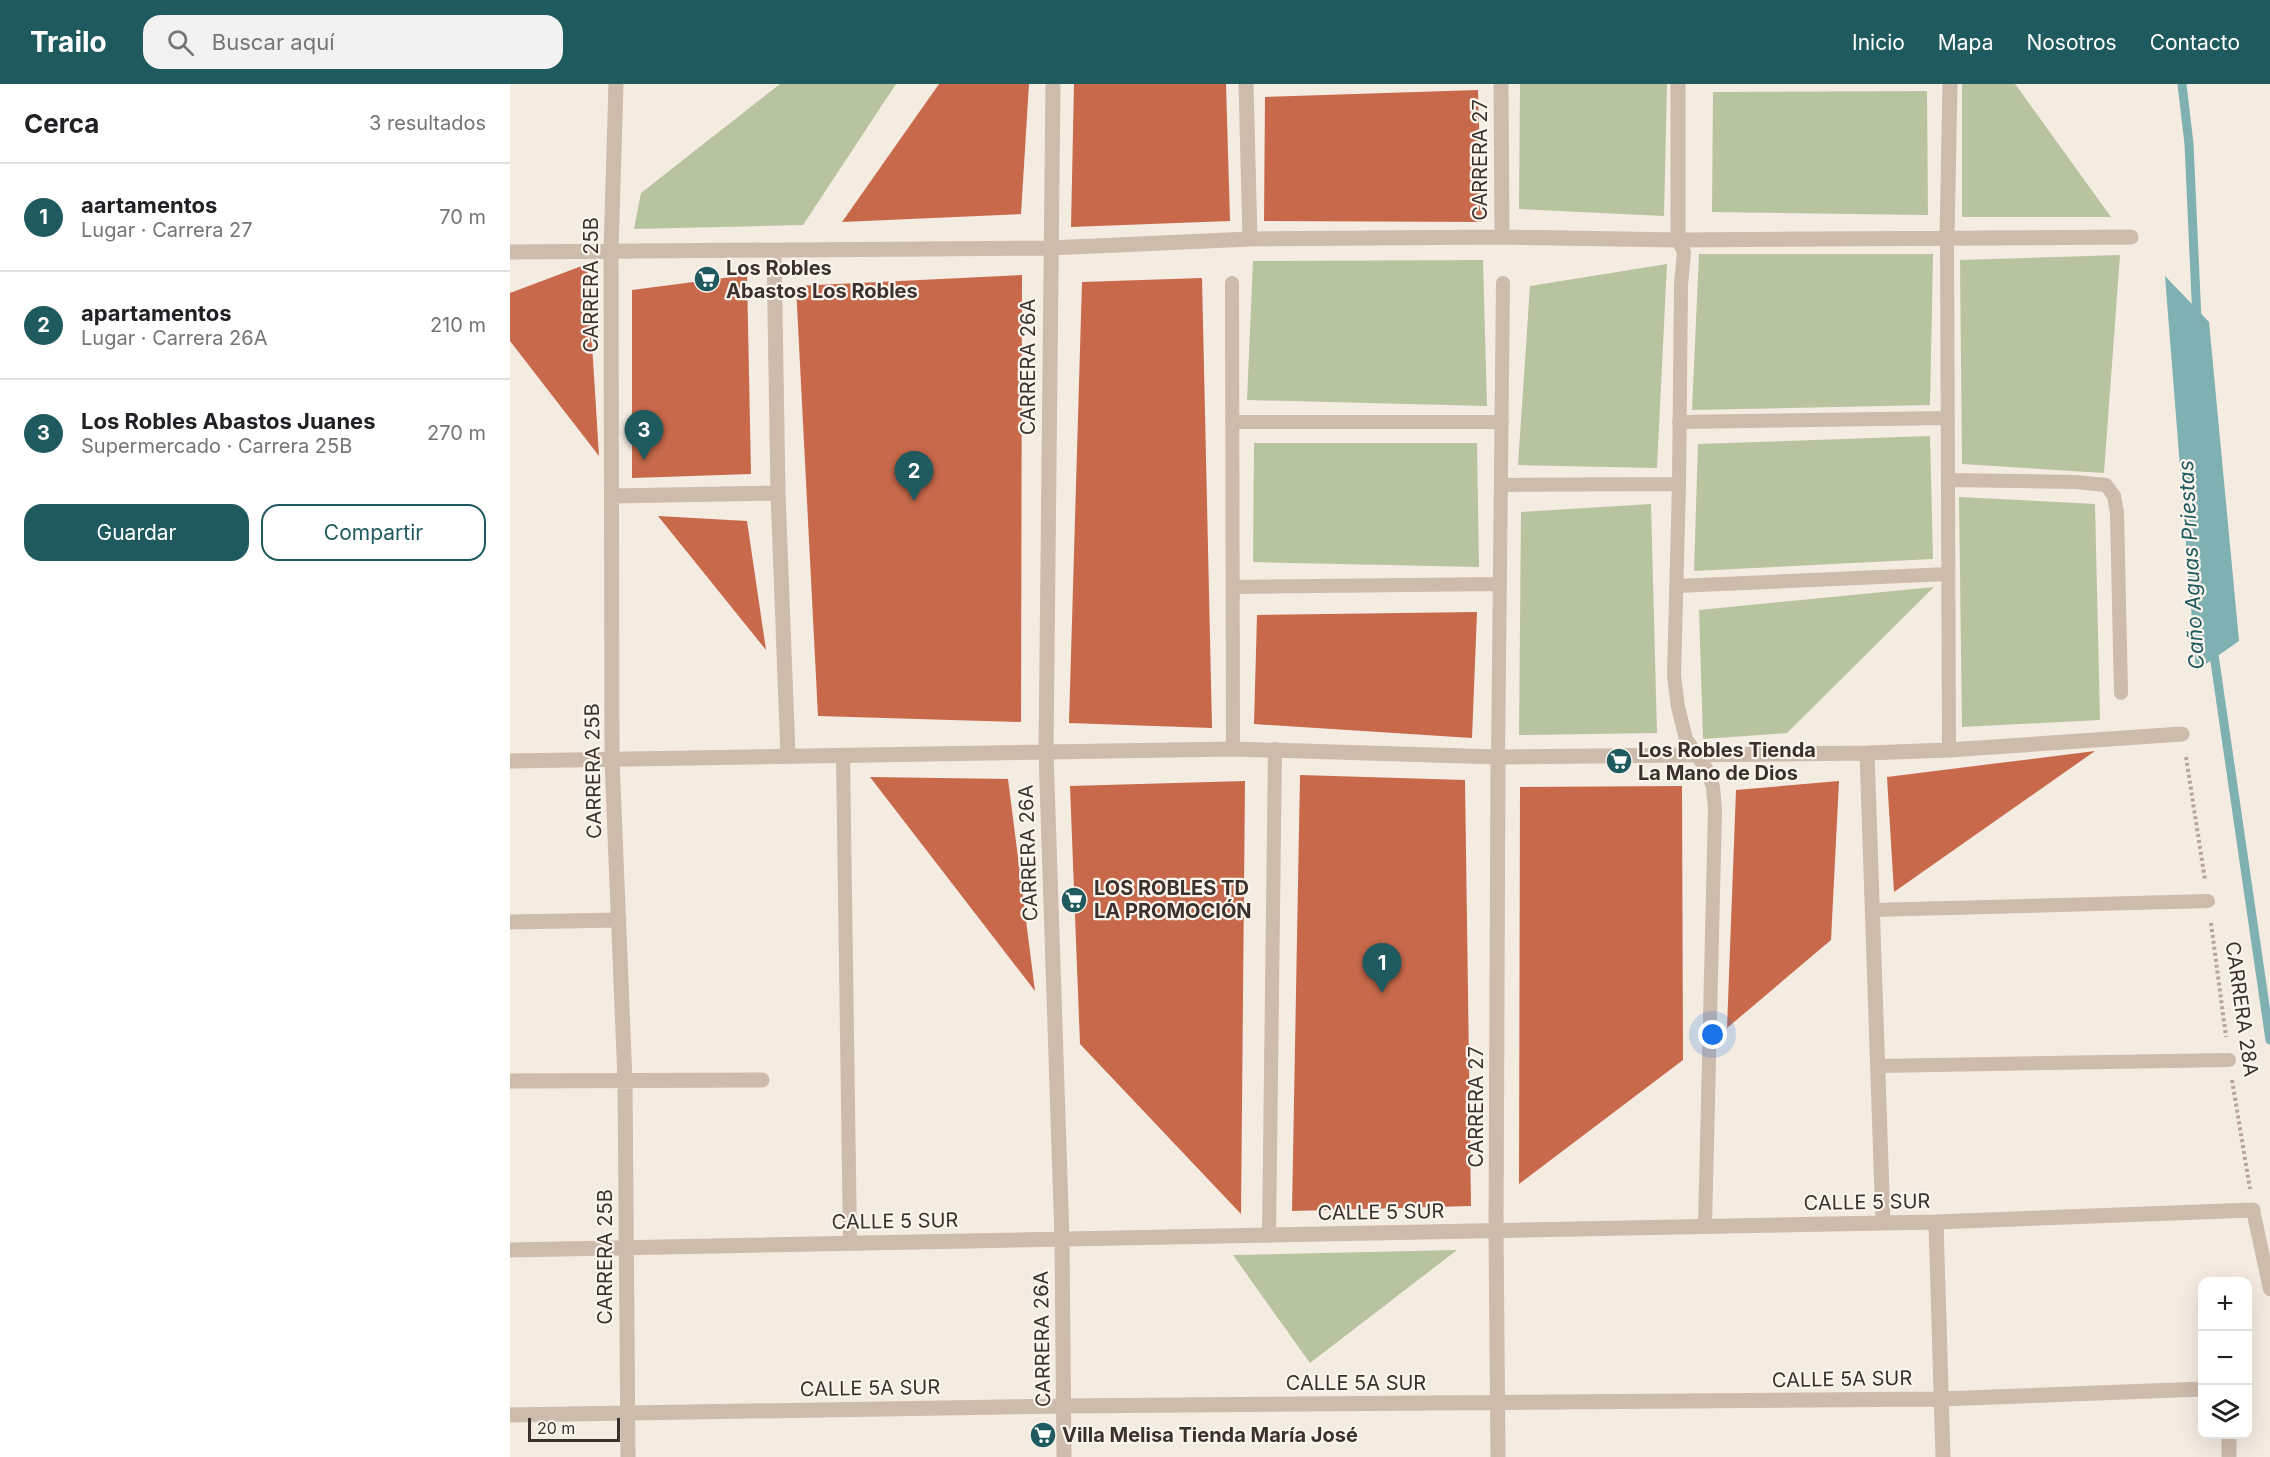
<!DOCTYPE html>
<html lang="es">
<meta charset="utf-8">
<style>
body{margin:0;font-family:Inter,sans-serif;background:#f2f2f2;color:#202124}
.controls{position:absolute;right:18px;bottom:18px;display:grid;overflow:hidden;border-radius:12px;box-shadow:0 6px 24px #0002}
.controls button{width:54px;height:54px;display:grid;place-items:center;padding:0;border:0;border-bottom:2px solid #e0e0e0;background:#fff;color:#202124;font:30px sans-serif}
.scale{position:absolute;left:18px;bottom:15px;width:92px;box-sizing:border-box;padding-left:6px;border:3px solid #3b302b;border-top:0;font-size:16px;line-height:21px;white-space:nowrap;color:#3b302b;-webkit-text-stroke:4px #fbf5ee;paint-order:stroke}
.you{position:absolute;left:1203px;top:951px;width:21px;height:21px;margin:-15px;border:4px solid #fff;border-radius:50%;background:#1a73e8;box-shadow:0 0 0 9px #1a73e833}
.badge{display:grid;place-items:center;width:39px;height:39px;border-radius:50%;background:#1f5a5e;color:#fff;font-size:20px;font-weight:700}
.pin{position:absolute;translate:-50% -50px;filter:drop-shadow(0 2px 3px #0008)}
.pin::after{content:'';position:absolute;top:32px;width:21px;height:18px;background:inherit;clip-path:polygon(0 0,100% 0,50% 100%)}
.list{margin:0;padding:0;list-style:none}
h2{display:flex;justify-content:space-between;align-items:center;height:78px;margin:0;padding:0 24px;font-size:26px}
h2 small{font-size:20px;font-weight:400;color:#757577}
.list li{display:grid;grid-template-columns:39px 1fr auto;gap:18px;align-items:center;box-sizing:border-box;height:108px;padding:0 24px;border-top:2px solid #e0e0e0}
.list b{display:block;font-size:22px;white-space:nowrap}
.list p{margin:0;font-size:20px;white-space:nowrap;color:#757577}
.list em{font-size:20px;font-style:normal;color:#757577}
.actions{display:flex;gap:12px;padding:18px 24px}
.actions a{flex:1;padding:14px 0;border:2px solid #1f5a5e;border-radius:18px;text-align:center;font-size:21px;color:#1f5a5e}
.actions .main{background:#1f5a5e;color:#fff}
.icon{flex:none;width:33px;height:33px;fill:none;stroke:currentColor;stroke-width:2;stroke-linecap:round;stroke-linejoin:round}
.map{position:relative;flex:none;width:1760px;height:1373px;overflow:hidden}
header{display:flex;align-items:center;gap:36px;box-sizing:border-box;height:84px;padding:0 30px;background:#1f5a5e;color:#fff}
header strong{font-size:28px}
nav{display:flex;gap:33px;margin-inline-start:auto;font-size:21px}
.search{width:420px;height:54px;background:#f2f2f2;display:flex;align-items:center;gap:15px;box-sizing:border-box;padding:0 21px;border-radius:18px;color:#757577;font-size:22px}
main{display:flex}
aside{flex:1;background:#fff}
.map>svg:first-child{display:block}
</style>
<header>
<strong>Trailo</strong>
<div class="search"><svg class="icon" aria-label="search" viewBox="0 0 24 24"><circle cx="10" cy="10" r="6"/><path d="M15 15l6 6"/></svg>Buscar aquí</div>
<nav><a>Inicio</a><a>Mapa</a><a>Nosotros</a><a>Contacto</a></nav>
</header>
<main>
<aside>
<h2>Cerca<small>3 resultados</small></h2>
<ul class="list">
<li><span class="badge">1</span><div><b>aartamentos</b><p>Lugar · Carrera 27</p></div><em>70 m</em></li>
<li><span class="badge">2</span><div><b>apartamentos</b><p>Lugar · Carrera 26A</p></div><em>210 m</em></li>
<li><span class="badge">3</span><div><b>Los Robles Abastos Juanes</b><p>Supermercado · Carrera 25B</p></div><em>270 m</em></li>
</ul>
<div class="actions"><a class="main">Guardar</a><a>Compartir</a></div>
</aside>
<div class="map">
<svg width="1760" height="1373" viewBox="0 0 1760 1373">
<rect width="100%" height="100%" fill="#f4ebe1"/>
<path fill="#b8c4a0" d="M270 0H386L293 141 124 145 131 109Z
M1010 0H1157L1154 132 1009 125Z
M1452 0H1505L1601 133H1452Z
M1417 7 1418 131 1202 128 1203 8Z
M1189 170H1423L1420 321 1182 326Z
M1610 171 1594 389 1452 380 1450 176Z
M973 176 977 322 737 316 743 177Z
M1157 180 1147 384 1008 381 1020 202Z
M1420 352 1423 475 1184 487 1188 360Z
M744 359H967L969 483 743 478Z
M1449 413 1585 420 1590 636 1452 643Z
M1141 420 1147 649 1009 651 1011 428Z
M1424 503 1277 649 1193 655 1189 526Z
M947 1166 800 1279 723 1171Z"/>
<path fill="#7fb0b2" d="M1655 192 1699 238 1729 557 1686 587Z"/>
<g fill="none" stroke-linecap="round" stroke-linejoin="round">
<path stroke="#7fb0b2" stroke-width="9" d="M1672 0 1679 60 1687 236
M1703 564 1760 956"/>
</g>
<path fill="#c8694b" d="M429 0H519L511 130 332 138Z
M564 0H716L720 137 561 143Z
M968 6 972 138 754 137 755 13Z
M77 180 89 372 0 257V209Z
M237 191 241 390 122 394V206Z
M512 191 511 638 308 632 286 202Z
M692 194 702 644 559 639 572 198Z
M148 432 237 437 256 566Z
M967 528 962 654 744 640 747 531Z
M1585 667 1384 808 1377 693Z
M790 691 955 696 961 1122 782 1127Z
M360 693 498 695 525 907Z
M735 697 731 1130 570 960 560 702Z
M1329 697 1321 856 1217 944 1226 706Z
M1172 702 1173 976 1009 1100 1010 703Z"/>
<g fill="none" stroke-linecap="round" stroke-linejoin="round">
<path stroke="#b9a596" stroke-width="4" stroke-dasharray="3 3" stroke-linecap="butt" d="M1676 673 1695 796
M1701 839 1716 953
M1722 996 1740 1105"/>
<path stroke="#cdbbac" stroke-width="14" d="M1437 153 1439 666
M1168 156 1174 168 1171 201 1169 400
M722 199 723 665
M722 338H992
M1169 338 1438 334
M1438 396 1566 398 1596 401 1604 412 1607 429 1611 609
M991 401 1169 400 1164 592 1168 623 1176 655 1197 686 1203 703 1205 726 1195 1142
M1166 502 1438 490
M723 503 990 500
M333 671 340 1159
M988 673 993 199
M1363 826 1698 817
M1368 982 1719 976
M1743 1126 1760 1205
M759 1151 765 665"/>
<path stroke="#cdbbac" stroke-width="15" d="M106 0 101 167 102 676 115 996 118 1373
M543 0 536 668 552 1155 554 1373
M736 0 740 155
M991 0 992 153
M1168 0V156
M1437 153 1440 0
M264 166 268 409 278 672
M0 168 540 164 740 155 992 153 1168 156 1621 153
M103 412 268 409
M1357 669 1373 1139
M0 677 723 665 988 673 1357 669 1439 666 1672 650
M0 838 109 836
M0 997 252 996
M1426 1138 1433 1373
M0 1166 1426 1138 1743 1126
M0 1331 554 1322 1431 1315 1692 1305
M1719 1350V1373
M988 1373 986 1146 988 673"/>
</g>
<defs>
<symbol id="supermarket-disc" viewBox="-11 -11 22 22"><circle r="9.5" fill="#1f5a5e" stroke="#fbf5ee"/><path d="M-6-5.5h2.5l.6 2H6L4.5 2H-2.5L-4.4-4H-6ZM-1.5 3.2a1.3 1.3 0 1 0 .1 0ZM3 3.2a1.3 1.3 0 1 0 .1 0Z" fill="#fff"/></symbol>
</defs>
<g fill-rule="evenodd">
<use href="#supermarket-disc" x="182" y="180" width="30" height="30"/>
<use href="#supermarket-disc" x="1094" y="662" width="30" height="30"/>
<use href="#supermarket-disc" x="549" y="801" width="30" height="30"/>
<use href="#supermarket-disc" x="518" y="1336" width="30" height="30"/>
</g>
<g text-anchor="middle" dominant-baseline="central" stroke-width="4.5" stroke-linejoin="round" paint-order="stroke">
<g font-size="20" fill="#3b302b" stroke="#fbf5ee">
<text transform="translate(970 76) rotate(-90)">CARRERA 27</text>
<text transform="translate(81 201) rotate(-90)">CARRERA 25B</text>
<text transform="translate(518 283) rotate(-90)">CARRERA 26A</text>
<text transform="translate(83 687) rotate(-91)">CARRERA 25B</text>
<text transform="translate(518 769) rotate(-92)">CARRERA 26A</text>
<text transform="translate(1732 925) rotate(82)">CARRERA 28A</text>
<text transform="translate(966 1023) rotate(-90)">CARRERA 27</text>
<text transform="translate(1357 1118) rotate(-1)">CALLE 5 SUR</text>
<text transform="translate(871 1128) rotate(-1)">CALLE 5 SUR</text>
<text transform="translate(385 1137) rotate(-1)">CALLE 5 SUR</text>
<text transform="translate(95 1173) rotate(-90)">CARRERA 25B</text>
<text transform="translate(532 1255) rotate(-91)">CARRERA 26A</text>
<text transform="translate(1332 1295) rotate(-1)">CALLE 5A SUR</text>
<text x="846" y="1299">CALLE 5A SUR</text>
<text transform="translate(360 1304) rotate(-1)">CALLE 5A SUR</text>
</g>
<g font-size="20" font-weight="bold" fill="#3b302b" stroke="#fbf5ee" text-anchor="start">
<text x="216" y="184">Los Robles<tspan x="216" dy="23">Abastos Los Robles</tspan></text>
<text x="1128" y="666">Los Robles Tienda<tspan x="1128" dy="23">La Mano de Dios</tspan></text>
<text x="584" y="804">LOS ROBLES TD<tspan x="584" dy="23">LA PROMOCIÓN</tspan></text>
<text x="552" y="1351">Villa Melisa Tienda María José</text>
</g>
<g font-size="21" font-style="italic" fill="#1f5a5e" stroke="#fbf5ee">
<text transform="translate(1681 481) rotate(-93)">Caño Aguas Priestas</text>
</g>
</g>
</svg>
<div class="controls">
<button>+</button>
<button>−</button>
<button><svg class="icon" aria-label="layers" viewBox="0 0 24 24"><path d="M12 4l9 5-9 5-9-5zM3 14l9 5 9-5"/></svg></button>
</div>
<div class="scale">20 m</div>
<div class="you"></div>
<div class="pin badge" style="left:872px;top:909px">1</div>
<div class="pin badge" style="left:404px;top:417px">2</div>
<div class="pin badge" style="left:134px;top:376px">3</div>
</div>
</main>
